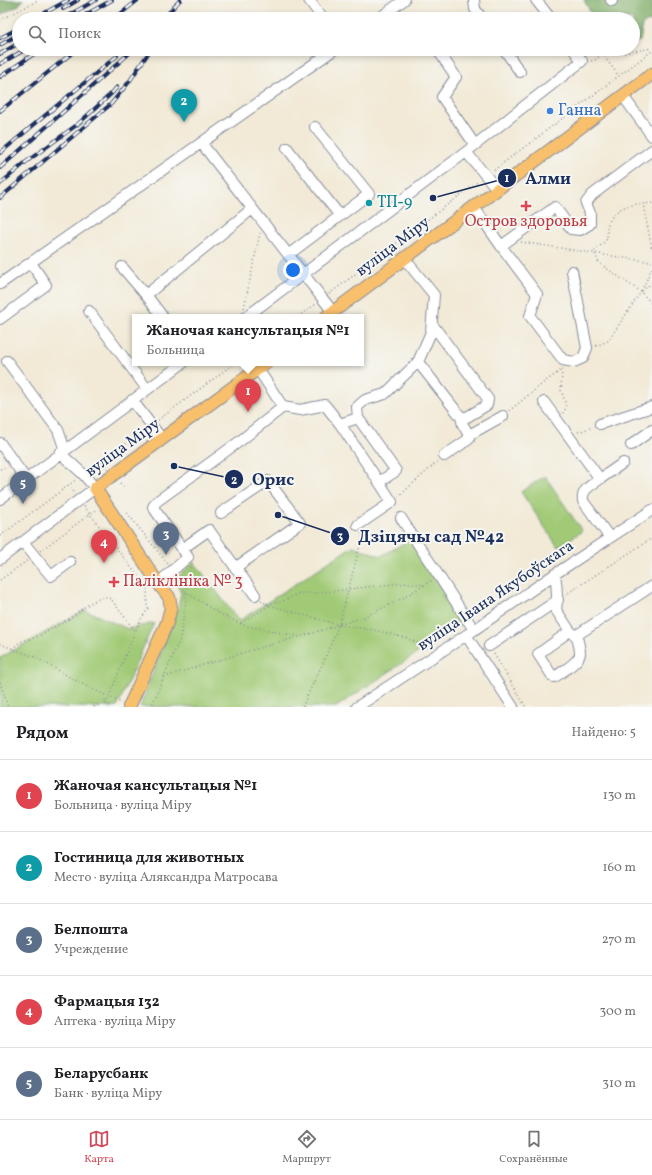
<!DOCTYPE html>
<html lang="ru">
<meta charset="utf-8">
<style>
body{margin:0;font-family:Vollkorn,serif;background:#f6f6f6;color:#202124}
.you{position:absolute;left:293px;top:270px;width:14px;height:14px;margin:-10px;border:3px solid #fff;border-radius:50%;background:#1a73e8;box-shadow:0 0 0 6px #1a73e833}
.badge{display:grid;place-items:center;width:26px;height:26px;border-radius:50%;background:#d1495b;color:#fff;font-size:13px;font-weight:700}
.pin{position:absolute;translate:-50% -33px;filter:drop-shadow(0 1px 2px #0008)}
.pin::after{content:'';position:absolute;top:21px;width:14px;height:12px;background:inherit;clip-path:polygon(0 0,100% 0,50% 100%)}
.popup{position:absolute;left:132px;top:314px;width:232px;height:52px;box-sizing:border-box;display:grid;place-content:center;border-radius:0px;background:#fff;filter:drop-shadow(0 1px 3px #0005);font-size:13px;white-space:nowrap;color:#757577}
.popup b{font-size:15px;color:#202124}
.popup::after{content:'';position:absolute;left:50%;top:100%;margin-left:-8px;border:8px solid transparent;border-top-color:#fff}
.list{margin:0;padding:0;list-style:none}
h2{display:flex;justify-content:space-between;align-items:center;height:52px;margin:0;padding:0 16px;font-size:17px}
h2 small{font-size:13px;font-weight:400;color:#757577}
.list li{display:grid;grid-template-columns:26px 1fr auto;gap:12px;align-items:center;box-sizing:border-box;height:72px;padding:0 16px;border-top:1px solid #e0e0e0}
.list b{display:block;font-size:15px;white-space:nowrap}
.list p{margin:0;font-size:13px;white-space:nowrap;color:#757577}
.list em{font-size:13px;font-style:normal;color:#757577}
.icon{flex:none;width:22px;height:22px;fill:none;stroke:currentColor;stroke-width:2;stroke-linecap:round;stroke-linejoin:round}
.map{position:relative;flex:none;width:652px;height:707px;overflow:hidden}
.search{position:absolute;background:#fff;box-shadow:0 2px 6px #0003;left:12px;right:12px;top:12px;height:44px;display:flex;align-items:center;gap:10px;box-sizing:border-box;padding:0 14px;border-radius:22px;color:#757577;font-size:15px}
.sheet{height:412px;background:#fff}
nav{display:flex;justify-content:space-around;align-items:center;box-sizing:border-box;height:56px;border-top:1px solid #e0e0e0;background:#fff;font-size:11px;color:#757577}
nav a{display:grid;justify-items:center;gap:2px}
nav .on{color:#d1495b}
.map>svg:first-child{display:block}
</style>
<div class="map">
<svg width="652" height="707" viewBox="0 0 652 707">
<rect width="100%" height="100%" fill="#f6f6f2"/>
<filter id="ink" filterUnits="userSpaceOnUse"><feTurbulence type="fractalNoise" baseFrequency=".025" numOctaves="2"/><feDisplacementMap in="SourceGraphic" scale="8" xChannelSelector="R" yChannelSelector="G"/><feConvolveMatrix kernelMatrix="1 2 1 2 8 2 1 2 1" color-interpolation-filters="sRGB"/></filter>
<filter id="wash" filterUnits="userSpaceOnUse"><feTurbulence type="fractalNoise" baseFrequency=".012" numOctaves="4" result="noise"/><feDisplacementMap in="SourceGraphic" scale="16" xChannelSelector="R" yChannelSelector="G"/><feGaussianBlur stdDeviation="0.9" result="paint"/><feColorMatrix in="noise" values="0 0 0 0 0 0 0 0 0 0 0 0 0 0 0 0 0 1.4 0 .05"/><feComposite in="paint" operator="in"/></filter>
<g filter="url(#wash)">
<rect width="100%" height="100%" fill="#f2ead7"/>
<path fill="#a1ca76" stroke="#5e7c6a" d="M545 476 582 531 558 547 521 492Z
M411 539 464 622 336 707H140L178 608 181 593 175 580 194 562 239 621 353 546 381 556Z
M85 610 128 629 154 623 117 707H0V658Z"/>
<path fill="#80ae67" stroke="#4e6e62" d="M0 0H23L18 6 0 15Z
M584 0H652V23L648 21 642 25 641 36 640 41 633 43V19H594Z"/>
</g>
<g filter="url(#ink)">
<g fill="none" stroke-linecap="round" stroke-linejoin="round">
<defs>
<path id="minor" d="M309 0 323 19
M474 0 475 9 482 19
M536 0 551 19
M611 0 612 1
M378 19 404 0
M437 49 456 77 442 97 475 145
M504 49 520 72
M623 96 652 136
M202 144 333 312
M287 148 340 216
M466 152 497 189
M474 207 501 246 537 294 530 316 563 360 574 362 583 358 587 348 572 271
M501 246 555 207 571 229 580 230 590 224V213L586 203 592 195 652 150
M288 255 369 194 315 127
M122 267 146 295 163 317
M0 284 335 49
M146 295 252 209
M89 311 147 389
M246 317 466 152 582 61 573 49
M0 319 46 285 31 263
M7 361 58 430 65 450
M418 362 461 417H467L487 405 488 399 432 324
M132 400 162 439
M544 402 600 479C592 485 581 489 583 501L610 538
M283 407 300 410 325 405 340 424 358 418
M340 424 379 482 396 471 358 418 357 407 365 400 385 394 418 362 431 332 434 295 404 258
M600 424 652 407
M469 435 503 416
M0 443 26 479
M631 445 652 430
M444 456 469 439V435L463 425 461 417
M600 479 623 463
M0 499 183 363
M221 513 268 481 300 523 235 568
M401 518 474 630
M358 525 392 502 379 482
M23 542 51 576 70 562
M182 549 209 530 255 595
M0 559 95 488 83 474 60 453
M555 574C557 586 558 597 556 610L570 631 577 637 580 633 652 586
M158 583 188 557 155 510 153 507 156 502 240 441 283 407 258 369
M570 631 538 654 553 677H555C561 672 580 662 580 653 580 648 578 642 577 637
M466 635 513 707
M489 646 558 600
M357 707 474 630 555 574 652 510"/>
<path id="major" d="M326 317 652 74
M129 707 167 623 171 607 169 597 158 583 95 488 266 363"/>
</defs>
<use href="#minor" stroke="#868c9a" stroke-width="12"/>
<use href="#major" stroke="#868c9a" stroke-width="14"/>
<path stroke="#868c9a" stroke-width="1.5" stroke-dasharray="1 3" stroke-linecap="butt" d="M0 20 39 0
M602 54 619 76
M591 61 595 60 602 54 613 55 652 48
M494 170 652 51
M652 203 643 204 652 249
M521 242 652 262
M652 268 641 292 652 304
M642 291 652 283
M329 294 479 181
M244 308 260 233
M298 317 316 304
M596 346 608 341 641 292 599 263 594 252C597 248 605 243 607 238 608 233 606 227 609 222 615 208 629 204 643 204
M562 370 561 390 565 402 566 408 562 414
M509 411 547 380 563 369
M158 420 235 363
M578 432 593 427
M101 462 107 468
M0 469 8 467
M90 470 145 430
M120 483 125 489
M68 485 75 493
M398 497 438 461
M84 506 90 514 98 509
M127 513 168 564
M0 536 77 479
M40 551 90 514 147 588V606L148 609 140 621 133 636 105 707
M190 567 189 577 186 592 217 612 243 625 298 636
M0 580 28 560
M565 595 652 538
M261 600 266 604 281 602 299 593H316L393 584 410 583 425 585
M266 604 339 625 374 630 406 638 429 648
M241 623 270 605
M0 644 33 656 82 684 120 702
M12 649 20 642 39 636 69 619 90 603 100 598 106 597 111 599 135 631
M494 654 526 707
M164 677 262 647 316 632 364 617 405 597 432 580
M0 682 8 707
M94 707 108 700
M151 707 180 639 186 600V592L175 579
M303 707 306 698 323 663 339 625 362 538 361 532"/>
<use href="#minor" stroke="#fff" stroke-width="10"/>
<use href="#major" stroke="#f8bf6c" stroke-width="12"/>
<defs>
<path id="rail" d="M63 9 78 0
M34 19 68 0
M62 19 96 0
M78 19 112 0
M114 19 138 0
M163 19 180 0
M0 38 19 28
M0 45 19 34
M0 54 19 43
M0 64 26 49
M0 77 41 49
M0 111 77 49
M0 153 78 88 117 56
M0 168 134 49
M0 184 26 162 78 124 112 93 117 87
M0 198 111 104 129 82 151 49"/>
</defs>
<use href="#rail" stroke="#1b2f5e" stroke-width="4"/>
<use href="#rail" stroke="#f6f6f2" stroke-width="2.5" stroke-dasharray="8" stroke-linecap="butt"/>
</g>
</g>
<circle fill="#3f7fe0" stroke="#f6f6f2" stroke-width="1.5" cx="550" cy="111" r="4"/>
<circle fill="#0f9aa8" stroke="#f6f6f2" stroke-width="1.5" cx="369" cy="203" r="4"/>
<g fill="#e0444e" stroke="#f6f6f2" stroke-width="1.5">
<path d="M524 200h4v4h4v4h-4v4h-4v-4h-4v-4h4z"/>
<path d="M112 576h4v4h4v4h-4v4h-4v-4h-4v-4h4z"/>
</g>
<g text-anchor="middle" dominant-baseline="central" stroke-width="4" stroke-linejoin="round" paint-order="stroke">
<g font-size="16" fill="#366cbe" stroke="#f6f6f2" text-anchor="start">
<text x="558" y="111">Ганна</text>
</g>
<g font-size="16" fill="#0d838f" stroke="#f6f6f2" text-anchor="start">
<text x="377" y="203">ТП-9</text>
</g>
<g font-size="16" fill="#be3a42" stroke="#f6f6f2">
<text x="526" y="222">Остров здоровья</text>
<text x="123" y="582" text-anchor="start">Паліклініка № 3</text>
</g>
<g font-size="16" fill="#1b2f5e" stroke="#f6f6f2">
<text transform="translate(393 247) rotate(-37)">вуліца Міру</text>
<text transform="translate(123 448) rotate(-36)">вуліца Міру</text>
<text transform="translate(496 596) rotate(-34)">вуліца Івана Якубоўскага</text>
</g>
</g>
<path fill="none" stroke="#1b2f5e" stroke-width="1.5" d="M433 198L507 178M174 466L234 479M278 515L340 536"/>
<g fill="#1b2f5e" stroke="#f6f6f2" stroke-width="1.5">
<circle cx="433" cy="198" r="4"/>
<circle cx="174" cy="466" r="4"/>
<circle cx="278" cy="515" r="4"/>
<circle cx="507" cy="178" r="10"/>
<circle cx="234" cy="479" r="10"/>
<circle cx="340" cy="536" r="10"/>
</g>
<g font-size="12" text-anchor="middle" font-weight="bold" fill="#fff">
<text x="507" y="182">1</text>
<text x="234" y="484">2</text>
<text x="340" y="540">3</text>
</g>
<g font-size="17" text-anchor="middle" font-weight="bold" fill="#1b2f5e" stroke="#f6f6f2" stroke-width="4" stroke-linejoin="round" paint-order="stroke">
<text x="548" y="184">Алми</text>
<text x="273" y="485">Орис</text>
<text x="431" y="542">Дзіцячы сад №42</text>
</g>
</svg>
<div class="you"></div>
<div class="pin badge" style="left:248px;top:412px;background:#e0444e">1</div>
<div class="popup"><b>Жаночая кансультацыя №1</b>Больница</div>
<div class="pin badge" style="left:184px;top:122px;background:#0f9aa8">2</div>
<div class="pin badge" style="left:166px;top:555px;background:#5c6f8a">3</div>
<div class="pin badge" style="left:104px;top:563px;background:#e0444e">4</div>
<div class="pin badge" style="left:23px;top:504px;background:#5c6f8a">5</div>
<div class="search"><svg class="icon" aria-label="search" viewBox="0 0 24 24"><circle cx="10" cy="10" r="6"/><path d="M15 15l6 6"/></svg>Поиск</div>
</div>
<section class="sheet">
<h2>Рядом<small>Найдено: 5</small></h2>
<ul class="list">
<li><span class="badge" style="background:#e0444e">1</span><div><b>Жаночая кансультацыя №1</b><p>Больница · вуліца Міру</p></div><em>130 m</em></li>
<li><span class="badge" style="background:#0f9aa8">2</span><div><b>Гостиница для животных</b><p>Место · вуліца Аляксандра Матросава</p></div><em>160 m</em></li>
<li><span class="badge" style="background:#5c6f8a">3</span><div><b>Белпошта</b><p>Учреждение</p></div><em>270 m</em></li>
<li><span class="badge" style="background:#e0444e">4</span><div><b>Фармацыя 132</b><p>Аптека · вуліца Міру</p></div><em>300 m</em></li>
<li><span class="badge" style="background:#5c6f8a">5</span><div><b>Беларусбанк</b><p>Банк · вуліца Міру</p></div><em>310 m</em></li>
</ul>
</section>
<nav>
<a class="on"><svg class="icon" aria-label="map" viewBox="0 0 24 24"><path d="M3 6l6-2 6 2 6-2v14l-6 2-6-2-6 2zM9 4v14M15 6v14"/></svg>Карта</a>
<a><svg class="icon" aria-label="directions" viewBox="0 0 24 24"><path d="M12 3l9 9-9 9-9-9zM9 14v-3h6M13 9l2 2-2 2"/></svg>Маршрут</a>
<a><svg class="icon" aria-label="saved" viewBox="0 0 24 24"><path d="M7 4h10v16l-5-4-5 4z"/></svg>Сохранённые</a>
</nav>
